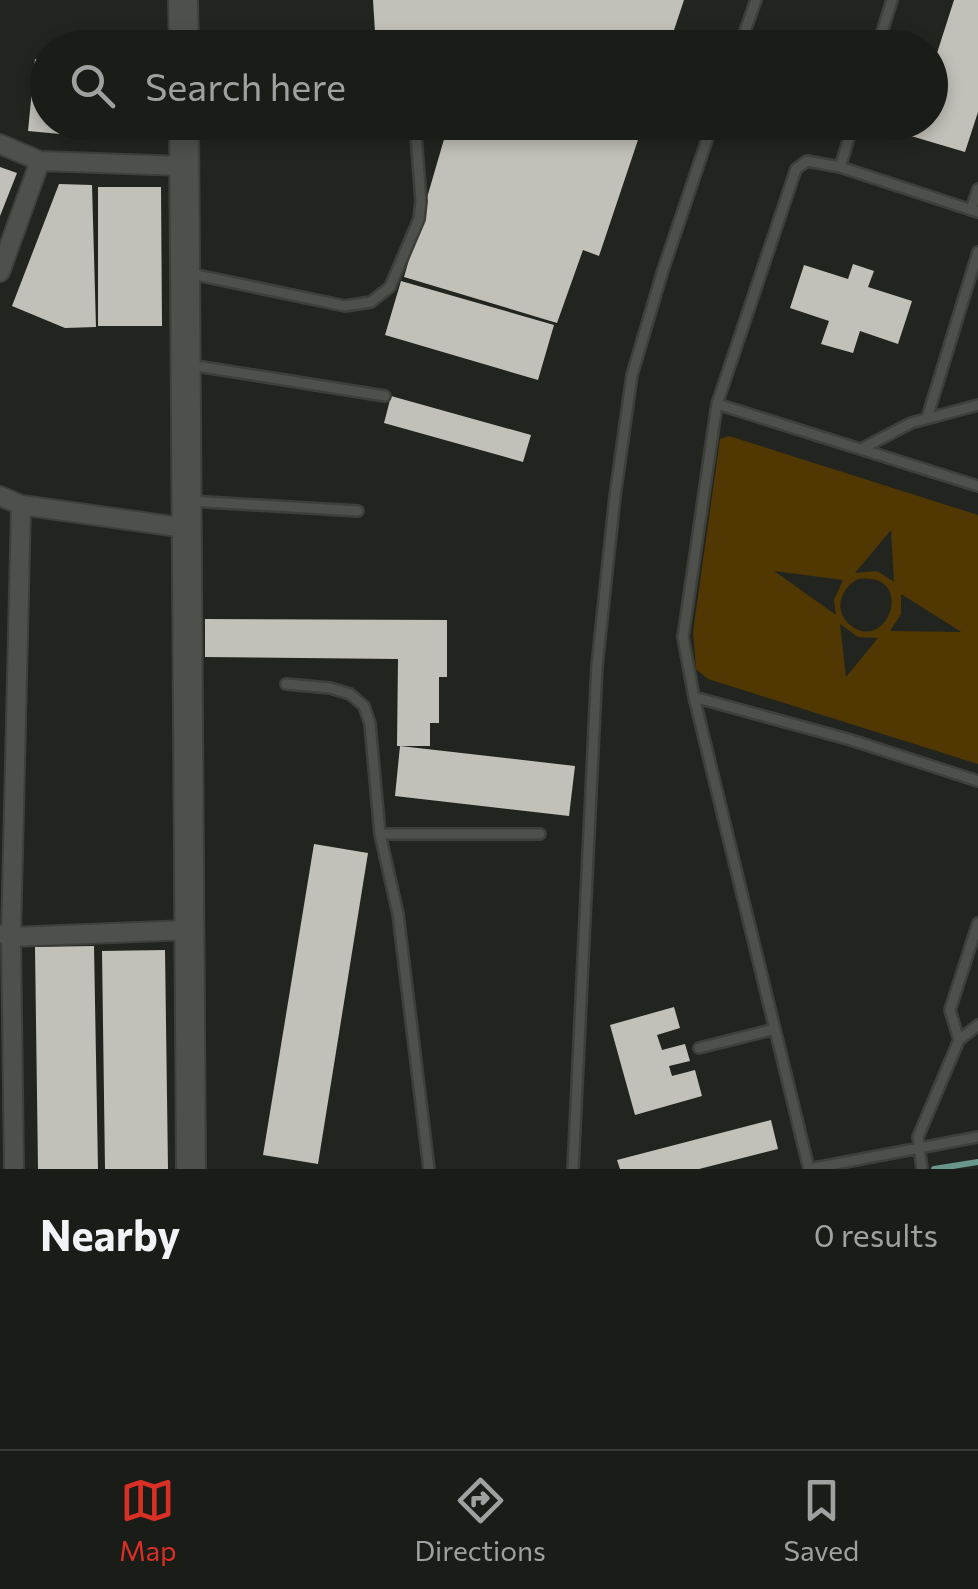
<!DOCTYPE html>
<style>
body{margin:0;font-family:Commissioner,sans-serif;background:#272924;color:#f1f3f6}
.list{margin:0;padding:0;list-style:none}
h2{display:flex;justify-content:space-between;align-items:center;height:130px;margin:0;padding:0 40px;font-size:42px}
h2 small{font-size:32px;font-weight:400;color:#9fa1a1}
.icon{flex:none;width:55px;height:55px;fill:none;stroke:currentColor;stroke-width:2;stroke-linecap:round;stroke-linejoin:round}
.map{position:relative;flex:none;width:978px;height:1169px;overflow:hidden}
.search{position:absolute;background:#1a1c17;box-shadow:0 5px 15px #0003;left:30px;right:30px;top:30px;height:110px;display:flex;align-items:center;gap:25px;box-sizing:border-box;padding:0 35px;border-radius:55px;color:#9fa1a1;font-size:38px}
.sheet{height:280px;background:#1a1c17}
nav{display:flex;justify-content:space-around;align-items:center;box-sizing:border-box;height:140px;border-top:2px solid #383a36;background:#1a1c17;font-size:28px;color:#9fa1a1}
nav a{display:grid;justify-items:center;gap:5px}
nav .on{color:#d93025}
.map>svg:first-child{display:block}
</style>
<div class="map">
<svg width="978" height="1169" viewBox="0 0 978 1169">
<rect width="100%" height="100%" fill="#22251f"/>
<path fill="#513802" fill-rule="evenodd" d="M729 436 978 515V764L708 679 696 669 693 632 720 439ZM891 530 894 582 877 571 855 573ZM774 571 843 580 834 600 836 615ZM858 579C918 571 887 657 849 624 833 609 841 588 858 579ZM901 594 960 631 961 632 890 631 901 614ZM840 624 858 637 878 638 846 677Z"/>
<g fill="none" stroke-linecap="round" stroke-linejoin="round">
<path stroke="#68968a" stroke-width="6" d="M934 1169 978 1162"/>
</g>
<path fill="#c1c1b9" d="M373 0H684L668 48H376Z
M954 0H978V112L965 152 911 136 916 122H930V75Z
M35 59 48 61V122H73L71 135 28 131Z
M449 122H644L599 256 583 250 557 323 404 277Z
M0 167 17 173 0 216Z
M59 184 92 185 96 327 65 328 12 306Z
M98 187H161L162 326H98Z
M853 264 874 271 868 287 912 301 898 344 860 331 853 353 821 344 829 321 790 308 804 265 848 279Z
M401 281 554 325 538 380 385 335Z
M391 396 531 435 523 462 384 423Z
M205 619 447 620V677H439V723H430V746H397L398 659 205 657Z
M400 746 575 766 569 816 395 796Z
M314 844 368 853 318 1164 263 1155Z
M94 946 98 1169H38L35 947Z
M165 950 168 1169H105L102 951Z
M674 1007 680 1028 657 1035 662 1050 685 1044 690 1061 669 1066 672 1076 695 1070 702 1096 635 1115 610 1025Z
M771 1120 778 1149 699 1169H620L617 1160Z"/>
<g fill="none" stroke-linecap="round" stroke-linejoin="round">
<defs>
<path id="lane" d="M739 48 756 0
M877 48 892 0
M840 167 854 122
M971 210 978 189
M187 273 345 306 371 302 390 287 419 219 421 201 415 122
M190 365 385 396
M717 404 978 486
M927 418 978 252
M861 449 911 423 978 405
M189 501 358 511
M286 684 330 688 350 694 364 706 370 724 380 834 398 914 429 1169
M694 697 851 740 978 781
M380 834H540
M959 1040 950 1010 978 923
M699 1048 775 1029
M573 1169 597 666 615 496 632 375 663 270 713 122
M809 1169 694 697 683 637 717 404 796 169 807 161 840 167 978 212
M809 1169 978 1137
M922 1169 918 1137 959 1040 978 1025"/>
<path id="street" d="M0 144 40 161 184 166
M0 272 40 161
M0 496 21 505 186 528
M4 934 11 937 188 930
M14 1169 11 937 21 505"/>
<path id="secondary" d="M183 0 184 48
M184 122 191 1169"/>
</defs>
<use href="#lane" stroke="#3e3f3b" stroke-width="14"/>
<use href="#street" stroke="#3e3f3b" stroke-width="22"/>
<use href="#secondary" stroke="#3e3f3b" stroke-width="32"/>
<use href="#lane" stroke="#4e514b" stroke-width="9"/>
<use href="#street" stroke="#4e514b" stroke-width="18"/>
<use href="#secondary" stroke="#4e514b" stroke-width="28"/>
</g>
</svg>
<div class="search"><svg class="icon" aria-label="search" viewBox="0 0 24 24"><circle cx="10" cy="10" r="6"/><path d="M15 15l6 6"/></svg>Search here</div>
</div>
<section class="sheet">
<h2>Nearby<small>0 results</small></h2>
<ul class="list">
</ul>
</section>
<nav>
<a class="on"><svg class="icon" aria-label="map" viewBox="0 0 24 24"><path d="M3 6l6-2 6 2 6-2v14l-6 2-6-2-6 2zM9 4v14M15 6v14"/></svg>Map</a>
<a><svg class="icon" aria-label="directions" viewBox="0 0 24 24"><path d="M12 3l9 9-9 9-9-9zM9 14v-3h6M13 9l2 2-2 2"/></svg>Directions</a>
<a><svg class="icon" aria-label="saved" viewBox="0 0 24 24"><path d="M7 4h10v16l-5-4-5 4z"/></svg>Saved</a>
</nav>
